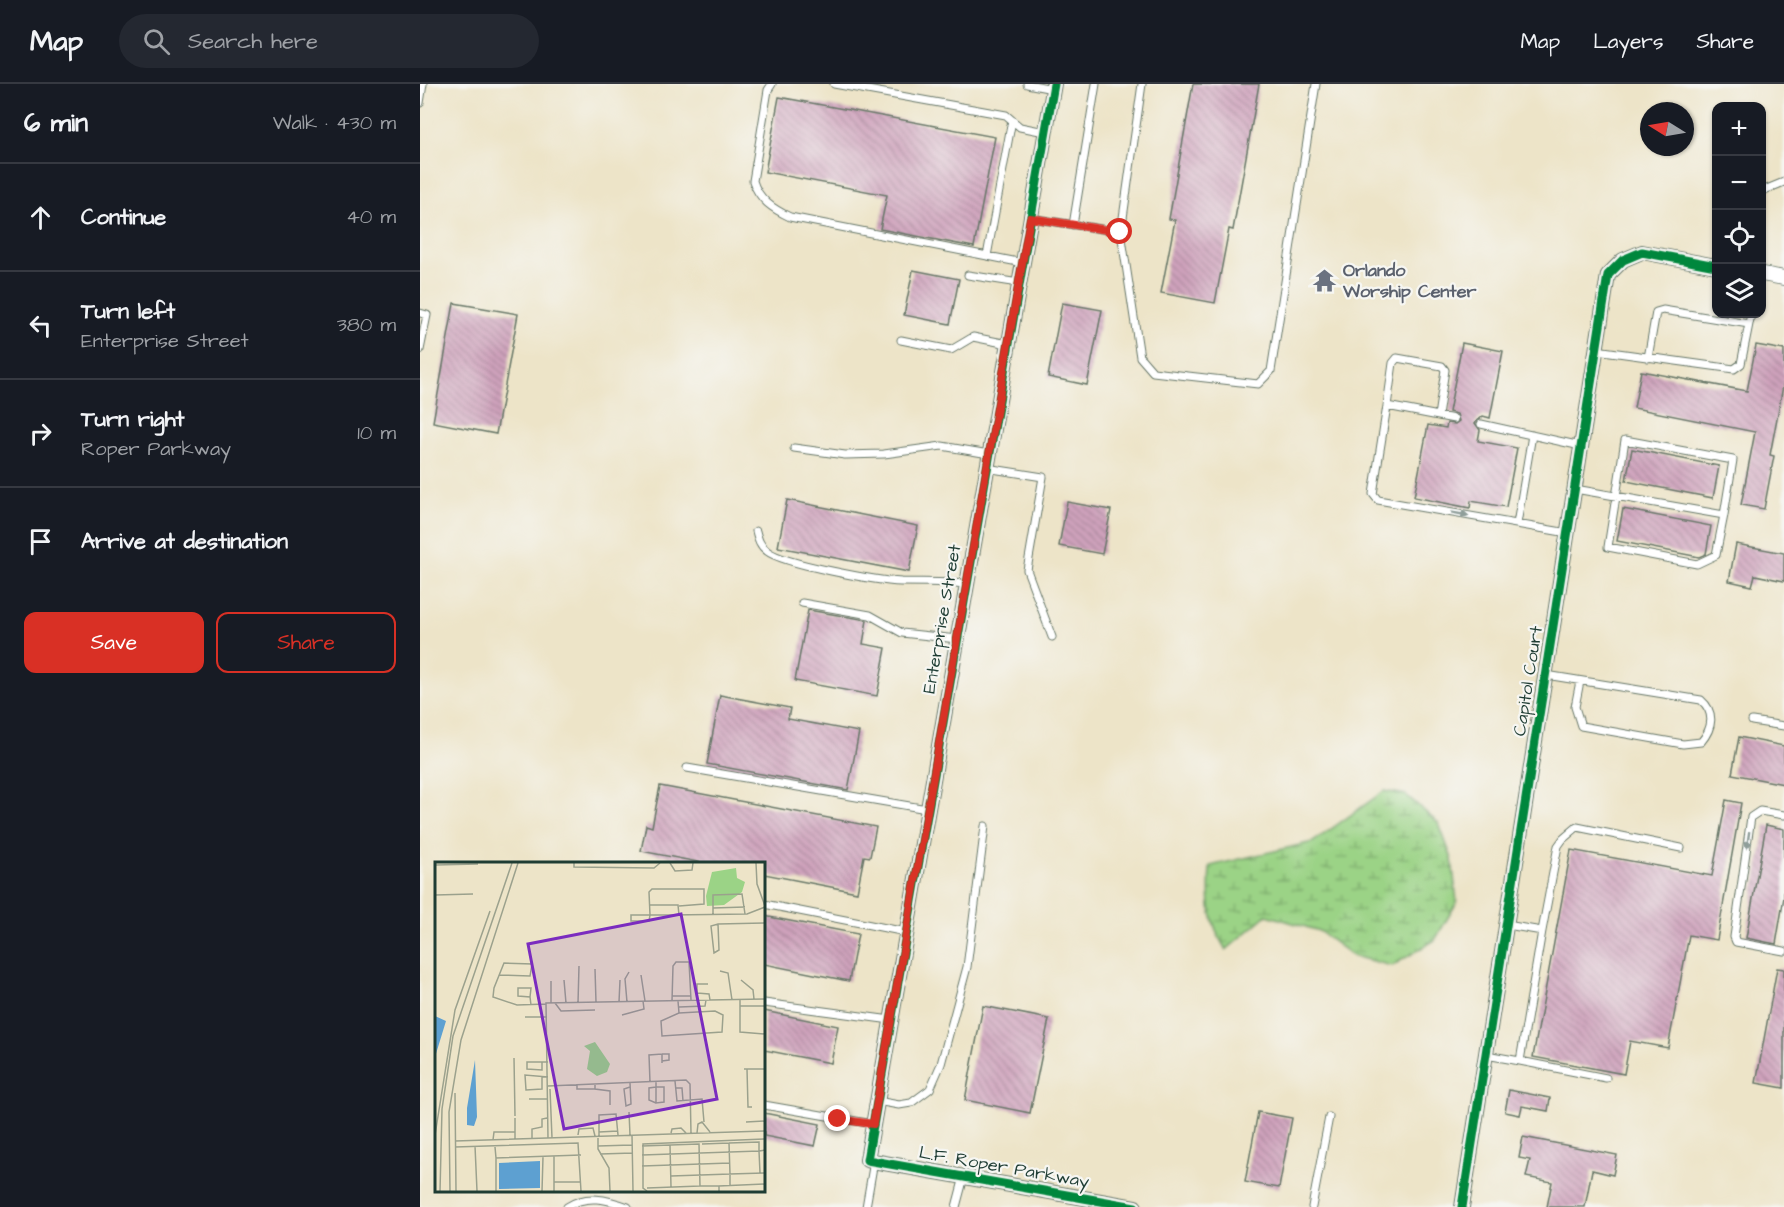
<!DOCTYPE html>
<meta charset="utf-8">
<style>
body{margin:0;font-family:"Architects Daughter",sans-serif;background:#242831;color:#f1f3f6}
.controls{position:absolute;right:18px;top:18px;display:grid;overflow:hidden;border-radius:12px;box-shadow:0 2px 4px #0004}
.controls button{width:54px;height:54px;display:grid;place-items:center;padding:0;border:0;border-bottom:2px solid #363941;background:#171b24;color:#f1f3f6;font:30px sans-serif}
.compass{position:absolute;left:1220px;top:18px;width:54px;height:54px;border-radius:50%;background:#171b24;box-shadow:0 2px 4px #0004;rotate:281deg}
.stop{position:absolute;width:18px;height:18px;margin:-14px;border:4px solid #d93025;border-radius:50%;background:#fff}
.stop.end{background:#d93025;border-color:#fff;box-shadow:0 2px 6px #0008}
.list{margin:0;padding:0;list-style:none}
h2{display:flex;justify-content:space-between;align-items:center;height:78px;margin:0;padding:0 24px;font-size:26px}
h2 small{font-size:20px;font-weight:400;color:#9ea1a6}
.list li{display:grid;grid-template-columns:39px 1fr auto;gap:18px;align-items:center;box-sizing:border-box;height:108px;padding:0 24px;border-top:2px solid #363941}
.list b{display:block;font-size:22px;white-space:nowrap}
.list p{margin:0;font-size:20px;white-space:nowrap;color:#9ea1a6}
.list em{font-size:20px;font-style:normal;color:#9ea1a6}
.actions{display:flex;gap:12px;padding:18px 24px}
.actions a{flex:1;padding:14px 0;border:2px solid #d93025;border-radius:12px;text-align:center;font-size:21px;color:#d93025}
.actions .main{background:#d93025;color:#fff}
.icon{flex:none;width:33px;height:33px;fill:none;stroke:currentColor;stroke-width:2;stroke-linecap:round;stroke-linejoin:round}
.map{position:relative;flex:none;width:1364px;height:1123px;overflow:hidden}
header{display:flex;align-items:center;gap:36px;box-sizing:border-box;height:84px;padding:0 30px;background:#171b24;border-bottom:2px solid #363941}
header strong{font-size:28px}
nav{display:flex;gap:33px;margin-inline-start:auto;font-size:21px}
.search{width:420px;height:54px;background:#242831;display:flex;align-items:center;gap:15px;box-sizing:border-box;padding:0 21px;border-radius:33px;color:#9ea1a6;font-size:22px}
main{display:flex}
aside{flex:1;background:#171b24}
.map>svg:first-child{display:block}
</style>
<header>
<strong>Map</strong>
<div class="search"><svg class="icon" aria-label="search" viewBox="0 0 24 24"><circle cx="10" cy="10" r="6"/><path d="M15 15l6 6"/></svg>Search here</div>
<nav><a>Map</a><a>Layers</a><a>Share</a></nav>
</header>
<main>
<aside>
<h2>6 min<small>Walk · 430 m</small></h2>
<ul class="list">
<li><svg class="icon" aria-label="ahead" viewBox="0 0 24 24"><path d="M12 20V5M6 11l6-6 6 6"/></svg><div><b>Continue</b></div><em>40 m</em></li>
<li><svg class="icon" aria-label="left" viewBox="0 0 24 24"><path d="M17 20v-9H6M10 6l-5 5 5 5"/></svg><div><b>Turn left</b><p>Enterprise Street</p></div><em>380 m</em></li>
<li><svg class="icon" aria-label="right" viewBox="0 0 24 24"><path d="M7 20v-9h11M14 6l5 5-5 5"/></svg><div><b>Turn right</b><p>Roper Parkway</p></div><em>10 m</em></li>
<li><svg class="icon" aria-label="arrive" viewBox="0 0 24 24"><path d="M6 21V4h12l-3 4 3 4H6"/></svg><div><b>Arrive at destination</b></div></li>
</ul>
<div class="actions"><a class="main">Save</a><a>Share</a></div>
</aside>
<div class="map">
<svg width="1364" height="1123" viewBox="0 0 1364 1123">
<defs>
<pattern id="wetland-marsh" width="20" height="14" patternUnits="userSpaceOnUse" patternTransform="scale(1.5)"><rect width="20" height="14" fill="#9bd386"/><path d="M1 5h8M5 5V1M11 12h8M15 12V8" fill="none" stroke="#7eac6e"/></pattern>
<pattern id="building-back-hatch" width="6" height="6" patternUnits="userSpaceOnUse" patternTransform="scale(1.5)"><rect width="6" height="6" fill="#cfa2bc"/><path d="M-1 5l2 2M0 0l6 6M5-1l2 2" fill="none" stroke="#a7859a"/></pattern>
</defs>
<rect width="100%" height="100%" fill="#f6f6f2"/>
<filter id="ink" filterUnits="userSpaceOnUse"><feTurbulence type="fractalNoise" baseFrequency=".0167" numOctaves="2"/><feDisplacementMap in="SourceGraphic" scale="12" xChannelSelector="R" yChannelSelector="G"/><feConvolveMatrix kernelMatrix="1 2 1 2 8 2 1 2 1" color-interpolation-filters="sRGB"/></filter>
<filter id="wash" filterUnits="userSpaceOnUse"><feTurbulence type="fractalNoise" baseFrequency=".008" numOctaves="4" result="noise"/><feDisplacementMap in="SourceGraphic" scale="24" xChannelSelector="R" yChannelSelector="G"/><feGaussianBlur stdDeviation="1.35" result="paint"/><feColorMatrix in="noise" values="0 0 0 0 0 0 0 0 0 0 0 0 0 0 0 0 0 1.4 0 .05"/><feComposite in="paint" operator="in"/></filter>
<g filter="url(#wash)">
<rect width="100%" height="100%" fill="#ede4c8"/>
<path fill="url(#wetland-marsh)" stroke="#5d885d" stroke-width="1.5" d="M964 707 986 711 1019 740 1032 775 1037 818 1015 856 972 882 933 872 899 847 847 831 806 866C788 837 788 816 790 782L893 758Z"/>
<g id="blocks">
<path fill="url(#building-back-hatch)" d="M773 0H839L813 146 809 145 795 219 741 209 755 136 749 135Z
M359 13 575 53 554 163 460 145 467 111 345 88Z
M493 186 539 195 530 240 484 231Z
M34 219 98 230 76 350 13 338Z
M642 219 682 226 667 301 628 293Z
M1042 259 1083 267 1070 334 1063 332 1055 339 1060 346 1058 357 1097 364 1086 423 1051 417 1050 424 994 413 1008 341 1026 344 1027 339 1035 340 1039 337 1037 330 1029 328Z
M1336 261 1364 266V297L1350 371 1354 372 1344 425 1321 421 1335 348 1214 324 1221 287 1327 307Z
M1212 365 1299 382 1293 414 1206 397Z
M367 416 498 442 489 488 358 463Z
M647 418 691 426 682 470 639 462Z
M1203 425 1291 442 1286 470 1279 473 1197 457Z
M1316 460 1364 469V497L1335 491 1332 502 1309 497Z
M388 526 447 536 443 560 466 564 457 612 375 597Z
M300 611 370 624 368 635 439 648 428 706 287 680Z
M1319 653 1364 662V700L1312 690Z
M240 702 456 743 450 773 444 772 437 808 344 790V780H288L221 767 226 741 232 743Z
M1306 716 1321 719 1297 856 1269 851 1248 964 1210 957 1204 990 1113 973 1151 766 1292 792Z
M1346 741 1364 745V813L1356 860 1326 854Z
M344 832 438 850 429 897 344 880Z
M1357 884 1364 885V1004L1336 999Z
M563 922 629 935 610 1029 545 1016Z
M344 927 418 942 411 979 344 966Z
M1089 1006 1130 1014 1128 1027 1102 1022 1100 1031 1085 1028Z
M838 1028 872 1034 859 1104 825 1098Z
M344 1029 400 1040 395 1062 344 1052Z
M1103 1053 1197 1071 1193 1091 1172 1086 1165 1123H1127L1132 1098 1106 1093 1110 1076 1099 1074Z"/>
</g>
</g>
<g filter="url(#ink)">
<use href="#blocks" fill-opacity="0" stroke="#677768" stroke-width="1.5"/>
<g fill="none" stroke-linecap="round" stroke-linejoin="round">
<defs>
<path id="lane" d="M352 0 348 6 333 97C339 116 353 125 370 133L603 179
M414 0 586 31 600 43 625 48
M607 0 633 5
M722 0 701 148 720 273 733 288 838 300 851 287 896 0
M0 19 3 0
M1342 107 1364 98
M610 134 701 148
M653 141 676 0
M567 172 592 36
M548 191 599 199
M0 229 7 231 0 266
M481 256 531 266 553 253 588 260
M1176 266 1314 285 1321 280 1331 230
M1228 274 1236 228 1243 226 1329 240
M967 322 973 279 977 274 1022 282 1025 286 1018 332
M1034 335 967 322 953 410 958 416 1148 449
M1061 340 1161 362
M374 364 425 371 464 370 522 362 569 370
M566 384 623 393 607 486 632 553
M1155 405 1304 431 1313 376 1205 356 1188 463 1277 480 1296 471 1304 431
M1097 440 1112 351
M336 447C338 455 340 462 347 467 363 480 458 497 481 498 503 498 524 498 546 500
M382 519 450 531 482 549 537 555
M1126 591 1281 616C1295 628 1293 644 1281 658L1263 660 1161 642 1155 623 1160 597
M1332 637 1364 642
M267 684 507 725
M1364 731 1340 727 1331 733 1314 853 1316 858 1364 867
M344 820 486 848
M1087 841 1122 847 1138 762 1143 755 1157 743 1261 764
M344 919 471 936
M1066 971 1100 977 1122 847
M1100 977 1186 994
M457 1017 479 1021 491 1019 510 1005 521 980 547 883 565 742
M344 1021 453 1040
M147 1123C166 1110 187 1115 208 1123
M446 1123 454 1077
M536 1123 544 1093
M892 1123 909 1033"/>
<path id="street" d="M634 0 447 1076 715 1123
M1342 190 1364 194
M1042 1123 1188 191 1203 176 1222 168 1296 182"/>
</defs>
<use href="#lane" stroke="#677768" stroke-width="9"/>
<use href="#street" stroke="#677768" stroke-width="16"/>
<use href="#lane" stroke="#fff" stroke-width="7"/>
<use href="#street" stroke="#fff" stroke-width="14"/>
<defs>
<path id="cycleway" d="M634 0 447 1076 715 1123
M1042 1123 1188 191 1203 176 1222 168 1296 182"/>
</defs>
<use href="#cycleway" stroke="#f6f6f2" stroke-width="13"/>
<use href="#cycleway" stroke="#00873e" stroke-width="9"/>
</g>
<defs><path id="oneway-solid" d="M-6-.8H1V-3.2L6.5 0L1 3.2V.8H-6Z" transform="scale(1.5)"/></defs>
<g fill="#8f9e9a">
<use href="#oneway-solid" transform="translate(1040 430) rotate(10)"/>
<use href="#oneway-solid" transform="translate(1328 756) rotate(98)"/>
</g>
</g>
<g fill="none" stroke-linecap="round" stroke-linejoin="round" filter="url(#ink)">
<path stroke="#d93025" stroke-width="8" d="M418 1035 453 1040 610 134 700 148"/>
</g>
<defs>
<symbol id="temple-bare" viewBox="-9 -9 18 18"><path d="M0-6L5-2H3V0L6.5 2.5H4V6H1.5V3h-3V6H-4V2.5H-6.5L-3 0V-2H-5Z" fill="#6b7280" stroke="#f6f6f2" stroke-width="2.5" paint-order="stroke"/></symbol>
</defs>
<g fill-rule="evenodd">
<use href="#temple-bare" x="888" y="180" width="33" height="33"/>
</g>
<g text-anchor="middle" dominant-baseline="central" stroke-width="4.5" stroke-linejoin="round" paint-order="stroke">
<g font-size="18" font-weight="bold" fill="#5b616d" stroke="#f6f6f2" text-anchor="start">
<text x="923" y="186">Orlando<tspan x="923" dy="21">Worship Center</tspan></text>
</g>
<g font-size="18" fill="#1f3d34" stroke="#f6f6f2">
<text transform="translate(522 535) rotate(-80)">Enterprise Street</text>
<text transform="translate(1108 597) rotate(-81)">Capitol Court</text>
<text transform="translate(584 1083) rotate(10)">L.F. Roper Parkway</text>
</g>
</g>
<g transform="translate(15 778)">
<rect width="330" height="330" fill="#ede4c8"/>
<path d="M301 6 302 16 310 20 307 30 289 43 272 44 271 34 277 10ZM160 180 175 202 172 210 162 214 152 207 155 189 149 184Z" fill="#9bd386"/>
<path d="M0 154 11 159 0 195ZM40 198 42 255 39 264 32 263V246ZM105 299V326L64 327V301Z" fill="#5da0d1"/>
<path fill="none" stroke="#9ba18d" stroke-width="1.5" d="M139 1V5L219 6 225 1M235 1 240 9 257 8 258 1M321 1 322 22 330 44M0 3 43 2M0 33 38 32M214 43H243L244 53M244 44 269 42V27H217L214 30 215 53 214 59H196V53H236L312 52 330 45M278 46 310 45M278 52V33L307 32 310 52M283 62 284 88 279 91 276 64 283 62 330 61M160 107 161 140M285 109 293 111 297 138M64 113 95 114 97 102 69 101 59 126 58 135 82 143 111 142M206 113 210 139M129 118 131 141M306 118 318 128 319 137M116 119V141M262 131 274 132 275 138M237 134H256M95 135 96 126H83V134L95 135 96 143M262 138V122H273M305 138V170L330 172M237 139 238 104 241 100H254L256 138M243 139 244 151 226 159 227 174 287 170 288 153 280 149 244 151M184 140 185 118M192 140 190 117 194 110M120 141 126 149 160 148M143 141 144 104M305 144H330M244 145 270 144 271 138M187 153 209 147 208 139M90 155H112M227 192H234V198L227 199M79 196 80 254M107 200V208L92 207V200H113M309 207H330M312 207 313 245H317M107 215V227L91 228 90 213 113 215M240 219 242 239 267 237 269 260M215 220 214 193 227 192V201M221 220V241L229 240V225H221L214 226V238L221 241M195 221 196 242 191 244 189 227 195 225M142 222V227H160M160 222V227L175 229V243M113 224 251 218 255 222 256 271M241 226H247L248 239M115 227 117 276M20 231 21 329M94 237H113M194 250 195 273M80 256V277M311 260 330 259M164 270 183 269M236 271 237 267 246 266 251 271M262 271 263 262 267 260 275 270M0 273 20 148 55 49M143 273 144 267 158 266 160 274M197 273 198 329M163 274V287L174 306 175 329M164 274V253L181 252 183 273M113 276 111 141 330 137M97 277V267L107 265V257L112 256M58 278 59 270H80M20 279 330 269M294 281 324 280V289L330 288M235 283 236 325M40 284 42 329M163 284 197 283M207 284 264 282 265 324H284M20 285 143 281 146 329M60 285 61 296 146 293M165 292 198 291M207 293 324 289 325 311M119 294V329M207 304 295 301M236 314 295 312 294 281 267 282M119 320H146M295 323V312L330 311M212 326 265 324M5 329 7 247 18 174 77 1M15 329 14 250 26 178 83 1M61 329V296M107 329 108 295M212 329 208 326V282L330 277M284 329V324L330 322"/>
<path fill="#7b2cbf" fill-opacity="0.15" stroke="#7b2cbf" stroke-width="3" d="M246 52 282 237 129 267 93 82Z"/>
<rect width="330" height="330" fill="none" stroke="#1f3d34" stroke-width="3"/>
</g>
</svg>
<div class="controls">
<button>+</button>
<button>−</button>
<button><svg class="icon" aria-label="locate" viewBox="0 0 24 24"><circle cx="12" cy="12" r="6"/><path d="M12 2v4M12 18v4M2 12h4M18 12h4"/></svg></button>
<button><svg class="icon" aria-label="layers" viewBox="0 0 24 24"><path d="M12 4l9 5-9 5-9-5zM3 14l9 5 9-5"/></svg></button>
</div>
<svg class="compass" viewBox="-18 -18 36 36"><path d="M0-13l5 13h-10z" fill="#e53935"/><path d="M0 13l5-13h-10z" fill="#9ea1a6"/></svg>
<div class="stop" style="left:700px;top:148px"></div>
<div class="stop end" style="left:418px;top:1035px"></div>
</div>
</main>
